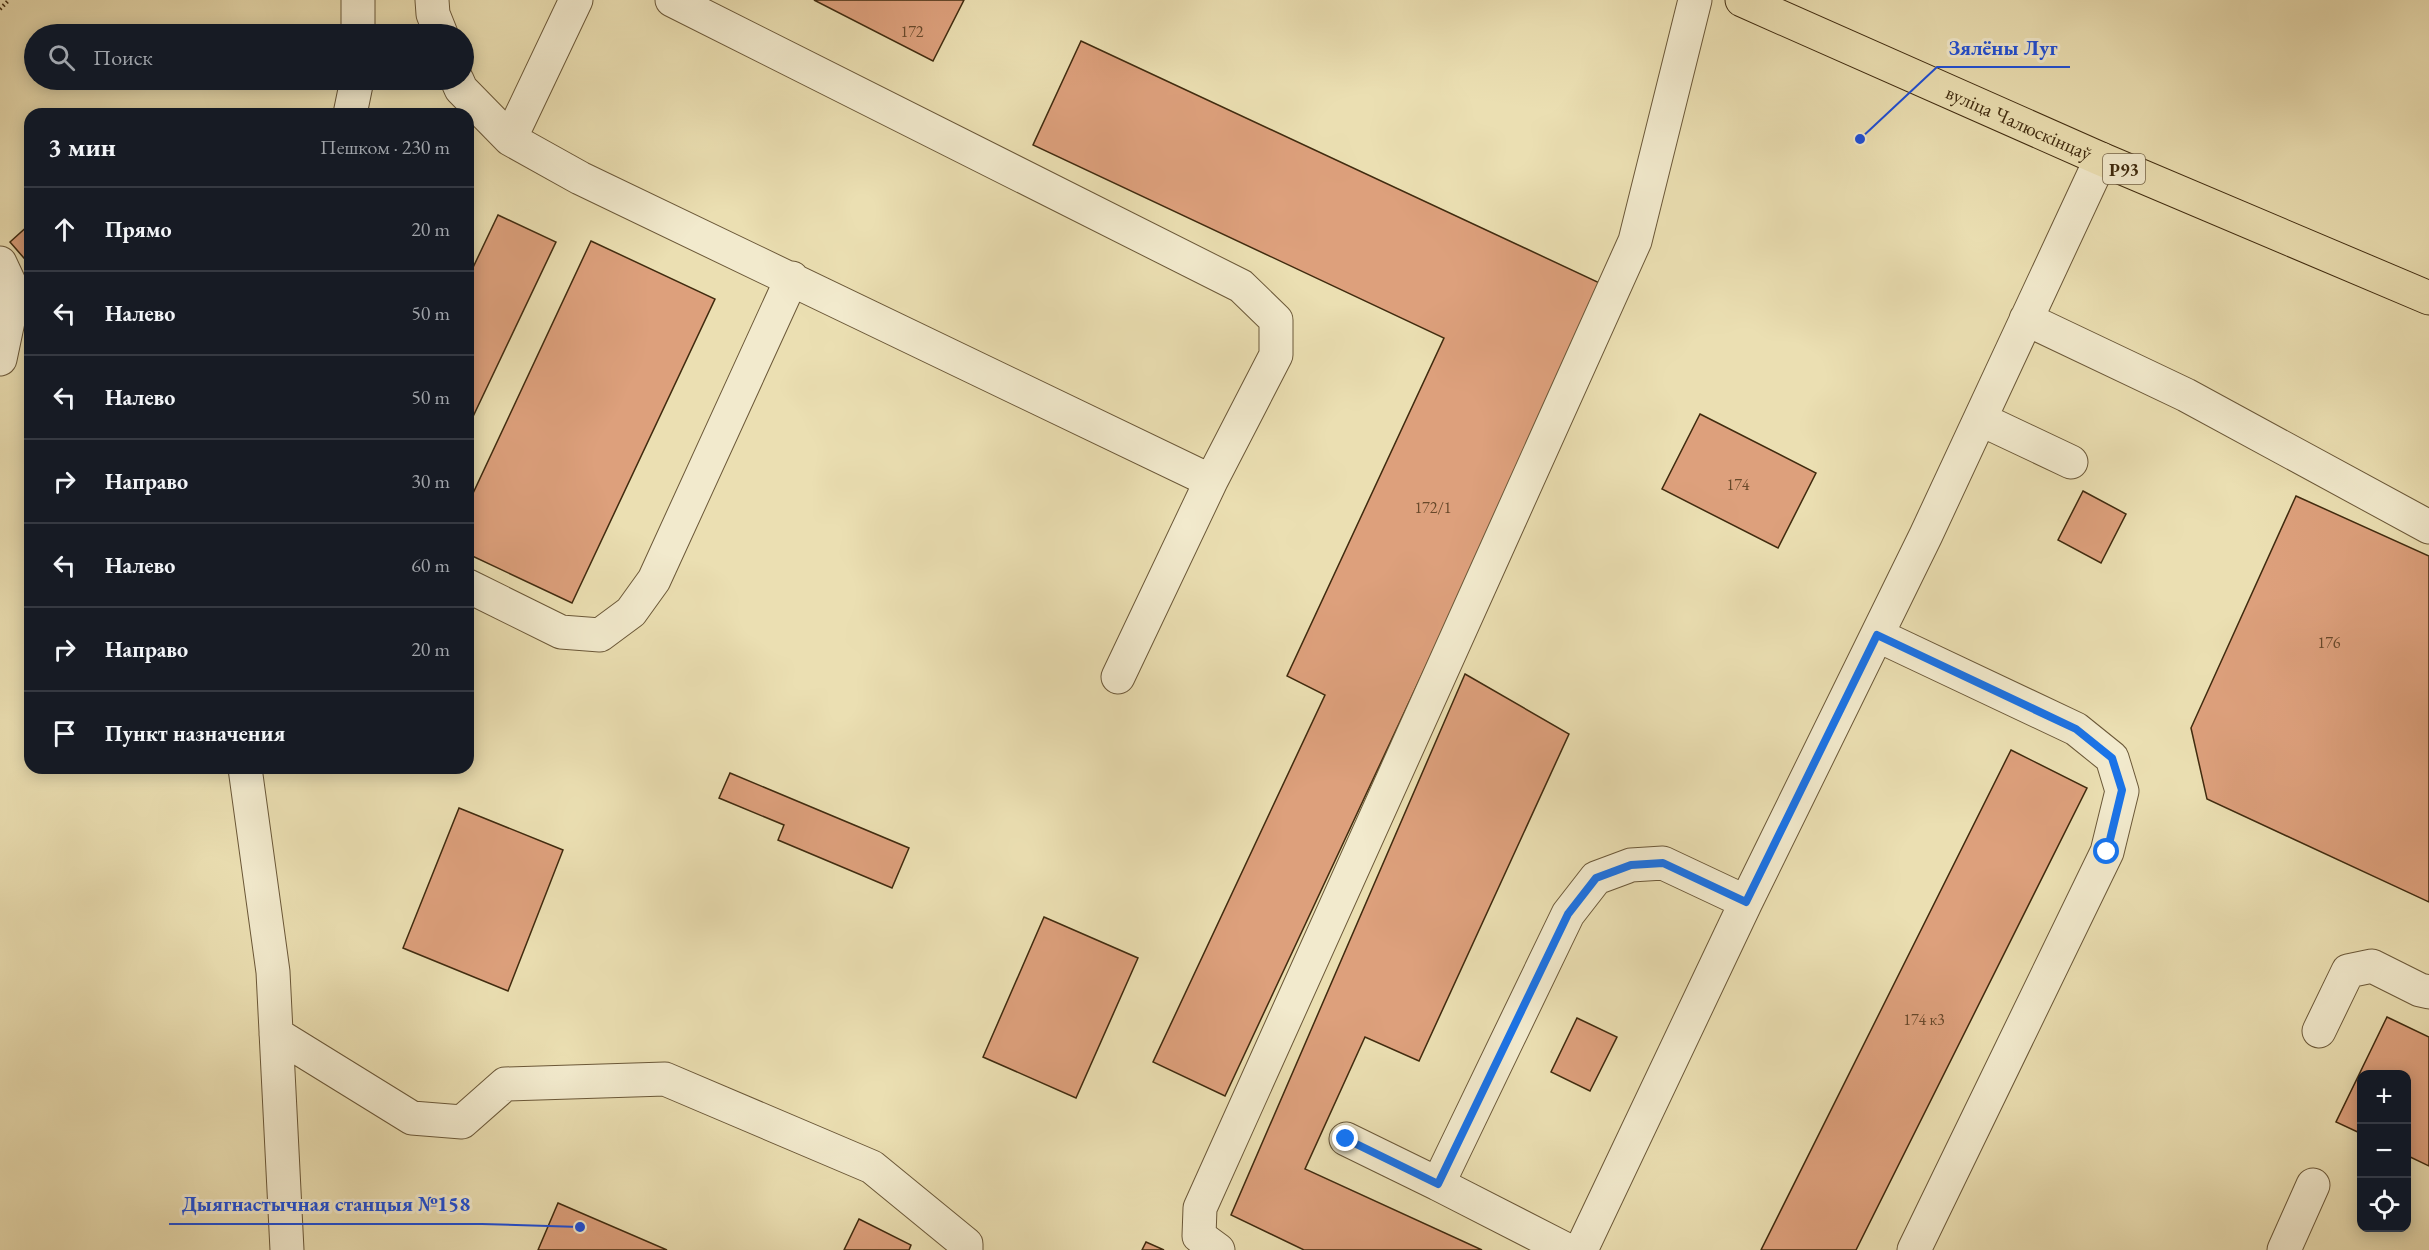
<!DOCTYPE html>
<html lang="ru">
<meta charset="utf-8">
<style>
body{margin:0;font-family:"EB Garamond",serif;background:#242831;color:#f1f3f6}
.controls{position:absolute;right:18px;bottom:18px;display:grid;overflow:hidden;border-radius:12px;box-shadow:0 3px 15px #0003}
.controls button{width:54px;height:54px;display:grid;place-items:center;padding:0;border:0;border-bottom:2px solid #363941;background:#171b24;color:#f1f3f6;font:30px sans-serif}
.stop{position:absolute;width:18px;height:18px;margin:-14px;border:4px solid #1a73e8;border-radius:50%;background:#fff}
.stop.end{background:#1a73e8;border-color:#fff;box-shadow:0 2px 6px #0008}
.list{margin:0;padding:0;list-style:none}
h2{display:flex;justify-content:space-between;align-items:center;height:78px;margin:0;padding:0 24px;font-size:26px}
h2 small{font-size:20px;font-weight:400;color:#9ea1a6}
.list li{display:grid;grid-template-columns:39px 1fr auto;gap:18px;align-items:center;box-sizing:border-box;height:84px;padding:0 24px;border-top:2px solid #363941}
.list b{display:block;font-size:22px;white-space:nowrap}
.list em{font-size:20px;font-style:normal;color:#9ea1a6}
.icon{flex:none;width:33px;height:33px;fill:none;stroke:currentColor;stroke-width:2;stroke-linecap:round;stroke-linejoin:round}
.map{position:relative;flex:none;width:2429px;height:1250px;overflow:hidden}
.search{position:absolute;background:#171b24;box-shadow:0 3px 15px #0003;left:24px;top:24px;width:450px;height:66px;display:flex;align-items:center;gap:15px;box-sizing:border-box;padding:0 21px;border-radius:33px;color:#9ea1a6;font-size:22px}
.panel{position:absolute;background:#171b24;box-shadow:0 3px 15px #0003;left:24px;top:108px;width:450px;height:666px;border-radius:18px}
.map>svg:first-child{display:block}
</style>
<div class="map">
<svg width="2429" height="1250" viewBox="0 0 2429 1250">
<rect width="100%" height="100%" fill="#ebdfb2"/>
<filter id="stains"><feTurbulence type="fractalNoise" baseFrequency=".00333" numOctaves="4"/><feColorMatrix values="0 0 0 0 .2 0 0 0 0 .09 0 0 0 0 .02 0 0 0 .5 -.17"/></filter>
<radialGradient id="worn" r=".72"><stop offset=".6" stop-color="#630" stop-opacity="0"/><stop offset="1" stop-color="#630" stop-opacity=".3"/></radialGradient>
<path fill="#dda07c" stroke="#402b0f" stroke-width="1.5" d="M814 0H964L933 61Z
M1081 41 1604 285 1225 1096 1153 1062 1325 695 1287 676 1444 338 1033 145Z
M498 215 556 242 469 425 468 278Z
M30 224V265L10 242Z
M591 241 715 299 572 603 468 554V504Z
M1700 414 1816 473 1778 548 1662 489Z
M2083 491 2126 514 2101 563 2058 540Z
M2296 496 2429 556V902L2207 799 2191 728Z
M1465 674 1569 734 1419 1061 1365 1037 1305 1169 1482 1250H1304L1231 1215Z
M2011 750 2087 788 1856 1250H1761Z
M730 773 909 848 892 888 778 840 784 825 719 798Z
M459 808 563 850 508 991 403 948Z
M1044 917 1138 958 1076 1098 983 1057Z
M2387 1017 2429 1037V1166L2406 1155V1074H2362V1134L2336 1122Z
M1577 1018 1617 1037 1590 1091 1551 1072Z
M558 1203 667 1250H538Z
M859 1219 911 1245 909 1250H844Z
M1146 1242 1164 1250H1142Z"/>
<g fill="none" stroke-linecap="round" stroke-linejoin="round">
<defs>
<path id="minor" d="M432 0 433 14 441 34
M672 0 1241 286 1276 320V355L1211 481 1118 677
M358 34V0
M457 80 461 89 510 139 580 178 1211 481
M350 114 357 80
M510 139 576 0
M0 263 14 293 0 359
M2026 319 2186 395 2429 527
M1980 419 2071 462
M468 586 561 632 600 635 631 612 654 580 792 278
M1877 635 2076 729 2112 758 2122 791 2107 852 1914 1250
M245 768 273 972 287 1250
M2319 1031 2348 971 2372 966 2420 990 2429 992
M276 1034 412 1118 462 1122 505 1084 665 1079 872 1167 966 1244V1250
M1346 1139 1438 1184
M1218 1250 1199 1236 1200 1208 1635 241 1695 0
M1567 1250 1438 1184 1568 914 1596 878 1631 865 1663 863 1746 902
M1581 1250 1746 902 1926 535 2101 159
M2284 1250 2313 1185"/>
<g id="major">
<path id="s1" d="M1742 0 2101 159 2429 298"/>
</g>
</defs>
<use href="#minor" stroke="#6b5838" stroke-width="35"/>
<use href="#major" stroke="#402b0f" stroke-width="35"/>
<path stroke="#402b0f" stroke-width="4" stroke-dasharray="1.5 3" stroke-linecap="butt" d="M0 9 9 0"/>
<use href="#minor" stroke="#f2eacd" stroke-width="33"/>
<use href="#major" stroke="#ebdfb2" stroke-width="33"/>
</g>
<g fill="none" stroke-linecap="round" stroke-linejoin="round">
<path stroke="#1a73e8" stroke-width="8" d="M1346 1139 1438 1184 1568 914 1596 878 1631 865 1663 863 1746 902 1877 635 2076 729 2112 758 2122 790 2107 852"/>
</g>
<g text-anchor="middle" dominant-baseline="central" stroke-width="6" stroke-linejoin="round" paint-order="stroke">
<g font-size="16" fill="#67482a">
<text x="912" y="31">172</text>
<text x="1738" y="484">174</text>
<text x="1433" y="507">172/1</text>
<text x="2329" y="642">176</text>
<text x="1924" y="1019">174 к3</text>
</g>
<rect fill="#f2eacd" stroke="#756448" stroke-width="1.5" x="2103" y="154" width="42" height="30" rx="4.5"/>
<g font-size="18" font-weight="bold" fill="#402b0f">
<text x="2124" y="169">Р93</text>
</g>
<g font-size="20" fill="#402b0f" stroke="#f2eacd">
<text stroke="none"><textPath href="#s1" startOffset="303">вуліца Чалюскінцаў</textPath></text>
</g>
</g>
<path fill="none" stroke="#1d4ed8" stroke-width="2" d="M1860 139L1937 67H2070M580 1227L482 1224H169"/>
<g fill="#1d4ed8" stroke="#f2eacd" stroke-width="2">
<circle cx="1860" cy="139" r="6"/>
<circle cx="580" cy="1227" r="6"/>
</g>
<g font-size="21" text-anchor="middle" font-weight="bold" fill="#1d4ed8" stroke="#f2eacd" stroke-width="6" stroke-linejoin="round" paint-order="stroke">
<text x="2003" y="55">Зялёны Луг</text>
<text x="326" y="1211">Дыягнастычная станцыя №158</text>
</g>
<rect width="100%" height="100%" filter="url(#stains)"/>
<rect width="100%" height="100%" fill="url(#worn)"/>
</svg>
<div class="controls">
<button>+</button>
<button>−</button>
<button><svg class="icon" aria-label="locate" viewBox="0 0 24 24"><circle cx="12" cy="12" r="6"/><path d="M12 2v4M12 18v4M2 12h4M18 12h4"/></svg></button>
</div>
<div class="stop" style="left:2107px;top:852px"></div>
<div class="stop end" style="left:1346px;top:1139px"></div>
<div class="search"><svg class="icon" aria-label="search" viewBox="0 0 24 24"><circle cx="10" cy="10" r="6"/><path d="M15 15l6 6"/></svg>Поиск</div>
<section class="panel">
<h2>3 мин<small>Пешком · 230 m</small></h2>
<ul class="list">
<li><svg class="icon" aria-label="ahead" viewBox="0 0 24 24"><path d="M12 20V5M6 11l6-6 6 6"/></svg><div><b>Прямо</b></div><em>20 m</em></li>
<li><svg class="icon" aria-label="left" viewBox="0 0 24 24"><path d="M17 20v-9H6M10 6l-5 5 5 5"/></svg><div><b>Налево</b></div><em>50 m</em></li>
<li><svg class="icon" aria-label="left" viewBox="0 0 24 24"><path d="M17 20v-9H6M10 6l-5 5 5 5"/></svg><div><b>Налево</b></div><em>50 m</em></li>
<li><svg class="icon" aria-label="right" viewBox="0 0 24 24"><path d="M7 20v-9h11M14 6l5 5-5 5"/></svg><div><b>Направо</b></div><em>30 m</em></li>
<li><svg class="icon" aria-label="left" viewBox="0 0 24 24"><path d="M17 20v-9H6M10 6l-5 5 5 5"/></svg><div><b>Налево</b></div><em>60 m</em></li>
<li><svg class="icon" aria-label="right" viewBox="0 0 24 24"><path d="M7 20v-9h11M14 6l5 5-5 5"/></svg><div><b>Направо</b></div><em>20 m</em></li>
<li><svg class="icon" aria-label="arrive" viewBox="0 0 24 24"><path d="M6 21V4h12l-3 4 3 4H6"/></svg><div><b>Пункт назначения</b></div></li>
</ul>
</section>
</div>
